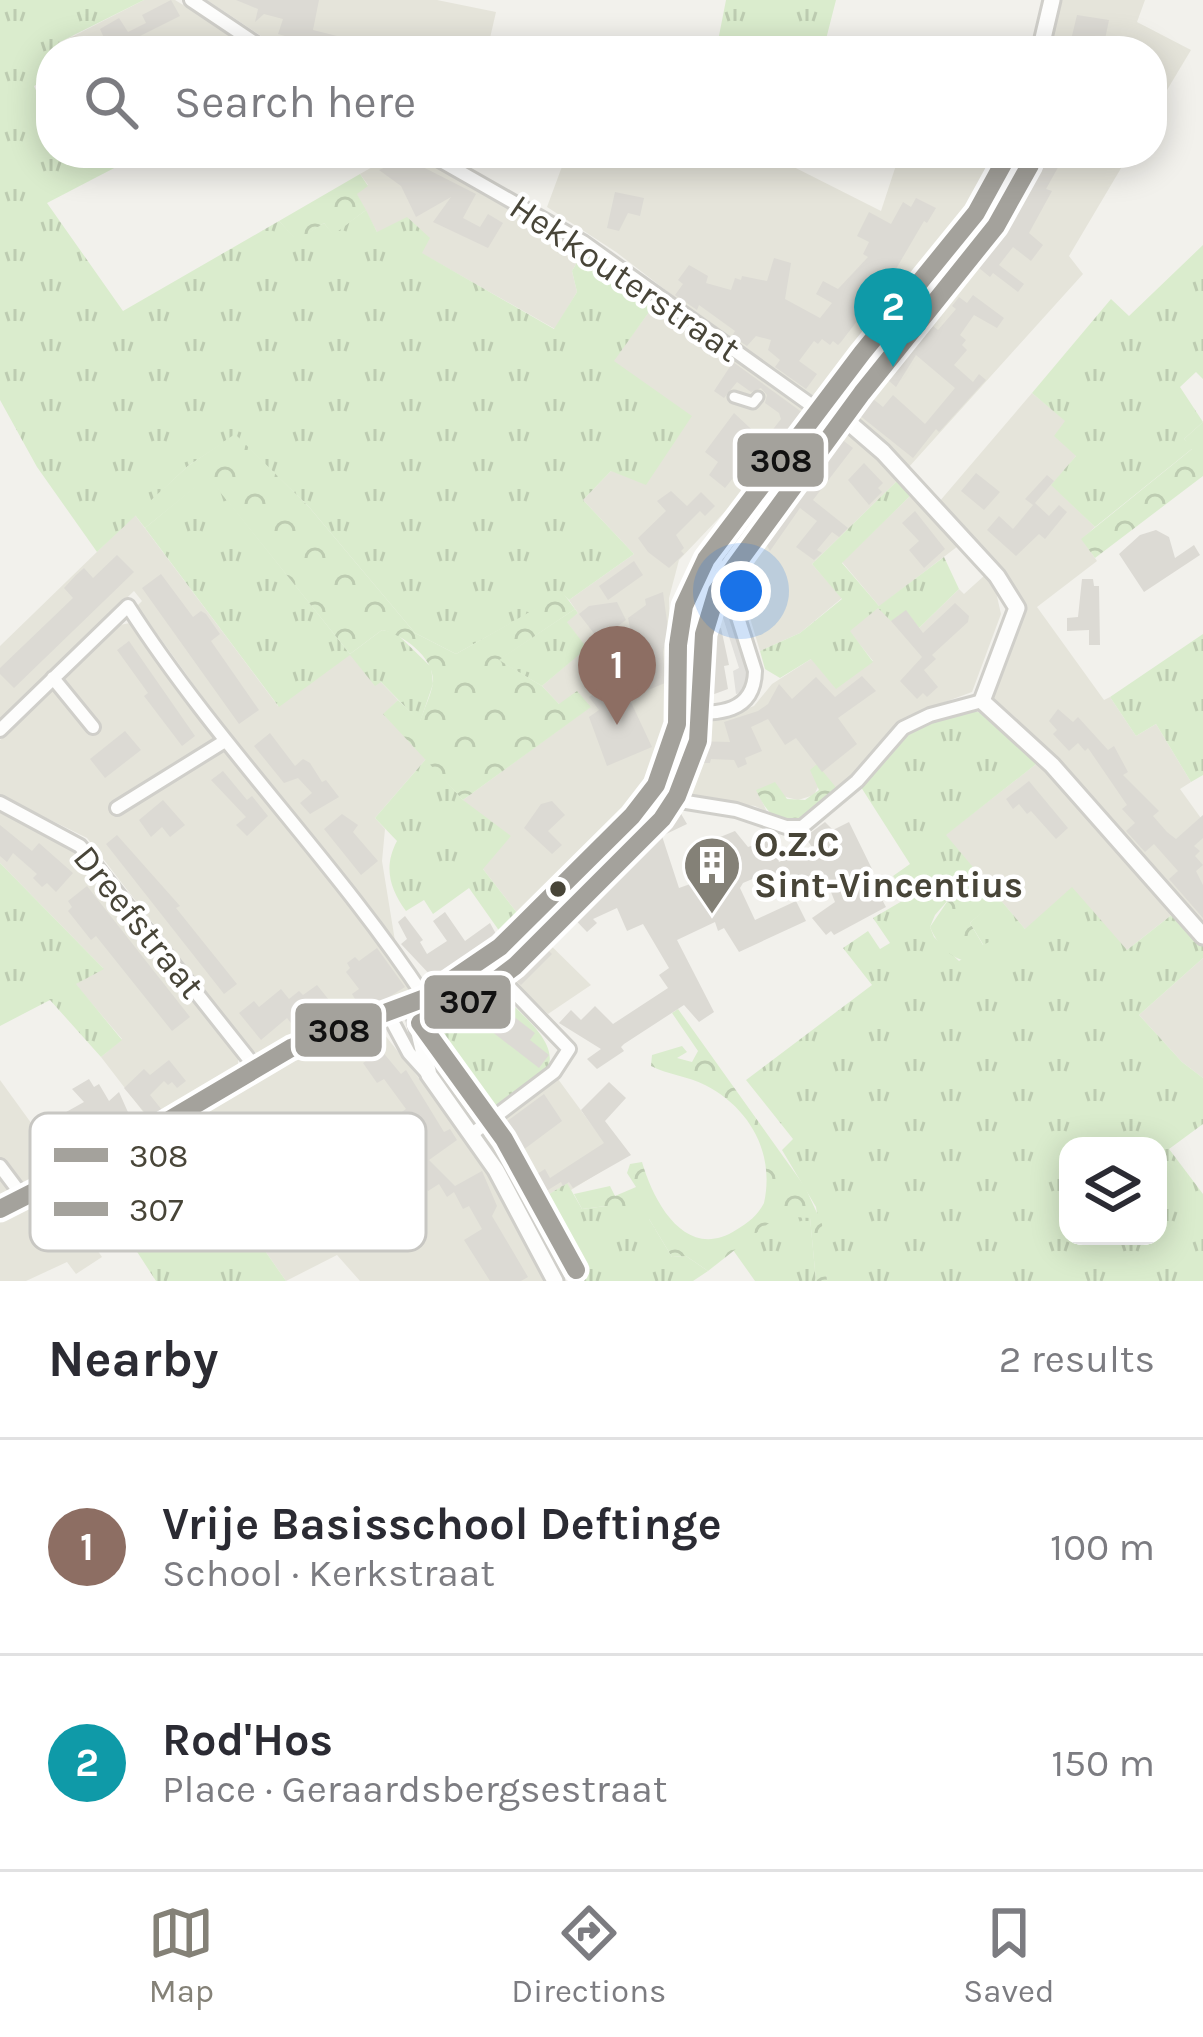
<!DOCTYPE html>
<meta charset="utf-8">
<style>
body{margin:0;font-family:Karla,sans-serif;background:#f7f7f7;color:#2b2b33}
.controls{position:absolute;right:36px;bottom:36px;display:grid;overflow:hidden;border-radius:24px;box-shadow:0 6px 30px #0003}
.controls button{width:108px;height:108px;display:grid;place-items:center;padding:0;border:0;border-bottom:3px solid #e1e1e2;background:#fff;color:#2b2b33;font:60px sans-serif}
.you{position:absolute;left:741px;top:591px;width:42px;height:42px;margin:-30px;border:9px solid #fff;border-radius:50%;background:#1a73e8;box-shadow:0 0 0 18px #1a73e833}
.badge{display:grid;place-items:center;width:78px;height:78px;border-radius:50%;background:#848177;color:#fff;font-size:39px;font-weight:700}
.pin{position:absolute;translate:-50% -99px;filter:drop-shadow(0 3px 6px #0008)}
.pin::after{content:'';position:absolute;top:63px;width:42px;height:36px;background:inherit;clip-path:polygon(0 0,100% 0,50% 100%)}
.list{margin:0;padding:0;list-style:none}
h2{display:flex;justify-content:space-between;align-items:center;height:156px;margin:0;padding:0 48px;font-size:51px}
h2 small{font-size:39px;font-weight:400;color:#7c7c81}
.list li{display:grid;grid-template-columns:78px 1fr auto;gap:36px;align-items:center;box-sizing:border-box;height:216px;padding:0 48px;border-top:3px solid #e1e1e2}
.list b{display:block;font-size:45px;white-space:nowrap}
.list p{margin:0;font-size:39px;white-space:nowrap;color:#7c7c81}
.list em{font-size:39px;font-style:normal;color:#7c7c81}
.icon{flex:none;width:66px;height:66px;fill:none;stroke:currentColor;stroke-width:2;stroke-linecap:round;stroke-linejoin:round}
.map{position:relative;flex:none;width:1203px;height:1281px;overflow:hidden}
.search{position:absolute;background:#fff;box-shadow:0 6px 30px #0003;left:36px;right:36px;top:36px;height:132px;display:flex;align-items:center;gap:30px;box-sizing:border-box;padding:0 42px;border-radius:48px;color:#7c7c81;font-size:45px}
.sheet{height:588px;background:#fff}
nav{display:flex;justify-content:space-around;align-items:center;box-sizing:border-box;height:168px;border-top:3px solid #e1e1e2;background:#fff;font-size:33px;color:#7c7c81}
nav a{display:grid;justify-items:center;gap:6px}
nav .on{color:#848177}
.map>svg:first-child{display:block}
</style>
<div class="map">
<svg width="1203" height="1281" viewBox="0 0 1203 1281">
<defs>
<pattern id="grass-tufts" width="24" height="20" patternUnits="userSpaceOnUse" patternTransform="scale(3)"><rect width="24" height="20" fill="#daeccd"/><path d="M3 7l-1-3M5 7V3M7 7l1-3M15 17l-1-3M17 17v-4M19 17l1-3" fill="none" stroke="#bdccb1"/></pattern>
<pattern id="forest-crowns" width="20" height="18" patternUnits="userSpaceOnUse" patternTransform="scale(3)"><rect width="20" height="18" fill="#daeccd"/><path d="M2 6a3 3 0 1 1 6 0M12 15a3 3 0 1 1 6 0" fill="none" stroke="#bdccb1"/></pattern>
</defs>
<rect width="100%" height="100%" fill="#f2f1ec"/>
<path fill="#e5e4da" d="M144 0H175L241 40 234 51H61L58 44Z
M207 0H437L496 12 487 51H284Z
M1061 0H1145L1137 22 1191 50 1152 115V51H1049Z
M397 153H412L583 252 572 271 577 292 555 329 421 253 377 232 356 193 368 185 360 174Z
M567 153H766L881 211 900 153H936L992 170 957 227 815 400 806 398 616 252 547 207Z
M1017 153H1130L1069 256 1083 274 908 468 842 406 839 398 984 214Z
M654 305 803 407 805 414 756 479 679 560 669 598 670 719 653 770 613 823 518 914 483 869 463 800 590 707 559 704 542 686 586 648 566 621 578 613 569 600 634 554 583 500 611 471 613 361Z
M1032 393 1066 421 1076 456 1052 485 1095 527 1082 539 1097 561 1037 607 1104 700 1110 697 1136 736 1156 724 1191 782 1180 789 1203 821V926L1063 764 999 709 992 696V683L1025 613 1026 603 939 502Z
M826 418 865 445 899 479 812 564 842 598 800 633 760 651 732 559 734 548 748 518Z
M911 495 958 546 880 606 906 610 919 628 959 589 964 594 985 575 994 583 1001 614 972 692 910 715 838 790 819 785 814 795 798 800 757 790 767 812 755 806 681 796 693 720 723 717 754 706 772 684 811 659 873 661 849 631 879 606 842 562Z
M135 515 278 706 350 654 375 685 380 681 398 700 384 714 426 759 375 818 385 829 382 861 395 941 235 742 137 606 142 601 134 591 0 719V646Z
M130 623 213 736 343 892 414 990 413 996 297 1037 261 1054 252 1051 87 838 0 795V740L120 625Z
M1040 761 1174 913 1127 950 1025 929 945 835Z
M0 812 62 841 77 853 238 1057V1069L151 1122 101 1057 122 1039 75 984 103 968 0 863Z
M531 926 591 985 548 1014 493 963Z
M1203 958V1078L1182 1062 1139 1015Z
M377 1025 482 1158 548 1281H360L337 1255 286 1281 231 1202 188 1230 159 1241 153 1232 134 1247 98 1200 74 1216 102 1257 76 1274 67 1262 26 1281H0V1213L171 1127 299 1048Z
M558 1079 618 1161 571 1190 566 1184 532 1205 480 1131Z
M0 1080 63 1167 0 1201Z"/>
<path fill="url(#grass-tufts)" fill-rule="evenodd" d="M0 0H144L58 43 61 51H51V77L34 86 45 110 51 108V153H143L47 203 123 311 279 221 297 240 324 223 333 234 366 210 377 232 407 217 430 238 422 253 554 329 577 292 572 271 583 252 654 305 614 361 692 416 646 485 611 471 583 500 634 554 569 600 563 594 456 654 415 633 309 507 235 435 188 466 97 552 37 467 0 400Z
M726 0H836L823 51H716Z
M1203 245V379L1196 372 1180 387 1203 422 1184 439 1193 448 1095 527 1051 485 1076 456 1054 436 1065 421 1032 393 1111 299 1129 316Z
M208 476 350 654 382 630 396 633 431 667 433 684 420 722 381 682 375 686 350 655 279 707 145 528Z
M899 479 911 495 842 563 879 606 944 557 959 589 919 628 906 611 891 621 878 608 850 631 873 662 836 689 811 659 780 678 765 669 760 651 800 633 842 599 812 564Z
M575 609 578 613 567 622 587 648 542 686 498 660Z
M1203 634V775L1191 782 1156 724 1136 736 1110 697Z
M968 710 987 714 1040 761 946 835 1025 929 1072 887 1127 950 1174 913 1203 945V958L1139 1015 1182 1062 1203 1078V1124L1169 1149 1203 1194V1281H827L816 1207 782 1150 793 1139 746 1080 872 985 843 948 868 931 880 949 890 943 873 918 909 897 893 876 910 864 859 784 910 729ZM949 899 985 909 970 923 984 946 959 961 934 937 930 927 935 915ZM1068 1146H1158V1236H1068Z
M426 759 463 800 511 836 483 869 518 914 500 932 469 888 433 914 424 900 406 911C390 889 383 867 397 841L375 818Z
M0 863 104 969 76 984 122 1040 101 1057 50 1000 0 1026Z
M478 978C496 985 509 1001 522 1014 584 1073 530 1084 480 1121H476C451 1088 429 1060 426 1018L438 1004Z
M567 1183 582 1209 606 1206 649 1219 672 1257 686 1256 708 1271 693 1281H569L532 1205Z
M231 1202 286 1281H156L134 1247 153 1232 159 1241 188 1230Z
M778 1215 810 1217 816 1281H755L733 1250Z"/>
<path fill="url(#forest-crowns)" d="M360 174 368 186 357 194 366 210 333 235 324 223 297 241 279 221Z
M1203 422V476L1095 558 1081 539 1192 449 1184 439Z
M235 434 309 507 415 633 456 654 563 593 575 609 499 660 542 686 559 704 577 691 591 707 463 800 383 714 398 700 420 721C424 709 431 695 433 683 435 658 404 635 382 630L350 654 208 477 145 528 135 515 188 466Z
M817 764 838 790 796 823C772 819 766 811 756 790L775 782 787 799 805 800 819 790 810 770Z
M968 887 986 909 970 923 983 945 995 939 1005 949C977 974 944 961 930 927L949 899Z
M678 1009 805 1187 822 1224 827 1281H816L810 1218 778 1216 708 1271 686 1256 672 1257 649 1219 620 1229 606 1206 582 1209 574 1194 610 1186 615 1196 636 1187 627 1173 630 1164 642 1162C654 1203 686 1262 736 1230 748 1223 758 1215 764 1203 775 1153 750 1108 705 1085 688 1076 668 1075 651 1066L652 1055 682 1046 687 1052 677 1058 692 1062 698 1051 672 1013Z"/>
<path fill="#e1e0dc" d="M710 580 720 582 729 594 749 668 750 691 736 694 733 671 739 668 718 602 702 605 697 611 690 604 698 585Z"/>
<path fill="#dcdad4" d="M171 0 180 16 110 51 100 29 119 18 128 32 146 23 142 15Z
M236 0H319L313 30 349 39 345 51H312L296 47 298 40 278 34 283 19 264 14 255 22 258 9Z
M1077 15 1109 20 1103 49 1071 40Z
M1031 153H1066L1046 189 1052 191 1029 233 1043 245 1031 261 1013 247 999 265 1024 284 1018 292 993 273 990 277 968 259 974 252 966 246 1012 191 1024 194 1043 160Z
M406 154 415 163 476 194 463 218 480 227 488 214 503 223 488 248 433 222 451 197 416 217 401 186 379 170 402 160Z
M615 192 644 198 640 216 628 213 619 231 607 228Z
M916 198 936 208 927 223 924 221 893 274 841 342 838 345 833 341 830 345 822 339 818 344 814 341 799 361 817 374 806 389 775 367 780 360 768 350 771 340 756 336 747 346 732 336 735 331 699 305 697 310 675 295 683 284 678 280 689 265 708 276 706 283 731 290 735 278 741 280 742 276 767 281 774 258 791 263 785 299 820 318 832 303 816 294 823 281 838 289 868 257 863 254 869 242 857 236 869 212 891 224 903 202 911 207Z
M973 295 1004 318 997 328 974 315 960 335 966 340 962 345 967 350 954 365 973 382 979 374 986 380 939 432 936 429 913 458 844 403 857 386 883 407 893 395 925 424 955 388 916 355 896 387 874 368 923 318 938 330 956 309 952 306 959 297 967 303Z
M733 362 803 413 766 463 753 453 725 488 709 475 718 462 705 452 734 413 764 441 781 419 779 413 765 403 767 395 761 388 751 392 737 382 724 398 714 391Z
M828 429 853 448 813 500 848 528 839 537 832 532 817 550 822 553 814 560 796 547 817 521 800 508 770 551 753 521 788 474 797 473Z
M864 463 883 483 878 488 882 492 869 505 848 480Z
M976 473 1000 492 984 510 961 491Z
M1047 475 1054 481 1035 503 1049 516 1059 505 1067 512 1045 539 1039 534 1016 556 987 530 999 516 1013 529 1033 505 1025 499Z
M671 491 687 506 701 492 715 506 705 516 700 511 676 535 684 548 681 551 684 554 669 568 648 552 638 538 666 511 657 501Z
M915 511 945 549 924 568 909 550 919 541 902 523Z
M1156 530 1169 537 1175 558 1194 545 1200 555 1144 592 1119 554 1140 535Z
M117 555 134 572 14 688 0 674V668L73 598 64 588 76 575 84 568 93 578Z
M634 561 643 575 608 600 599 586Z
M161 574 193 617 201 611 206 614 220 634 211 641 259 710 239 724 142 588Z
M1082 579H1093L1094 586H1099L1100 645H1089V630L1067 631V618L1078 617Z
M663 592 668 629 663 652 665 683 629 698 652 747 607 766 589 717 599 710 589 697 624 676 616 667 636 651 630 645 633 642 628 618 646 605 645 599Z
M617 602 626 620 599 640 579 614 589 606Z
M955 603 969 616 968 622 932 655 936 659 924 670 938 687 927 697 923 693 917 699 900 681 922 657 891 621 906 610 923 633Z
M705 619 715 624V629L721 628 729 665 724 666 728 689 709 696 700 694 691 645 692 631 698 630 699 621Z
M129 641 195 736 182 746 144 696 148 693 117 650Z
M862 676 876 691 838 718 857 744 822 772 796 738 785 745 768 719 751 727 762 751 745 758 747 764 738 768 734 760 711 759 710 763H692V741L730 742 724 722 758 711 768 704 779 684 792 699 816 677 835 697Z
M1058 709 1073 722 1078 717 1108 750 1114 746 1128 772 1123 775 1159 811 1153 816 1167 832 1176 839 1203 815V838L1194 846 1200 851 1195 856 1203 865 1196 871 1203 885V918L1169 879 1178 871 1154 844 1145 852 1126 831 1135 823 1122 809 1127 805 1088 748 1085 751 1078 743 1069 751 1053 734 1057 730 1049 721Z
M125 731 141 750 105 778 90 759Z
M270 733 295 766 303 759 310 763 322 782 326 780 339 797 310 814 300 803 312 793 298 778 284 783 254 746Z
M223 771 247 800 252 796 268 816 247 836 236 825 246 817 211 780Z
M1029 781 1068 828 1056 839 1031 811 1027 814 1019 804 1013 809 1006 799Z
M163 800 185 825 170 837 162 827 151 837 139 820Z
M552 801 565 815 548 831 562 845 552 854 524 828 541 804Z
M674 811 680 812 687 824 662 836 679 888 721 873 708 842 735 831 748 847 771 839 779 862 812 847 805 837 825 822 833 830 849 822 872 869 867 871 886 907 834 935 831 931 826 935 812 918 835 902 823 872 784 891 782 886 772 891 764 874 743 883 740 888 755 920 796 901 806 921 739 952 724 928 718 931 715 922 677 940 714 1012 699 1022 684 1005 624 1044 621 1047 624 1051 597 1069 587 1059 601 1049 559 1023 571 1010 581 1020 595 1006 613 1024 668 988 659 975 669 968 643 924 627 931 617 908 593 919 597 923 587 932 560 904 578 886 587 894 613 882 604 861 635 830Z
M342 814 358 825 353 832 378 861 361 875 324 829Z
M0 825 32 851 39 843 73 873 56 892 47 883 42 887 33 878 37 874 13 853 7 862 0 856Z
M117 835 180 906 176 908 237 984 224 994 106 844Z
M87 886 190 1017 172 1031 96 936 91 940 68 911 72 907 68 901Z
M445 912 465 941 490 923 496 934 433 978 401 944 407 939 398 922 405 916 423 940 420 942 427 954 447 941 433 921Z
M539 941 552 954 521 985 514 979 519 973 513 967Z
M377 948 405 987 376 1005 349 1014 344 1006 355 999 352 994 359 989 346 972 350 968 347 963 355 957 359 961Z
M317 985 333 1005 318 1016 323 1021 308 1025 298 1032 287 1018 261 1040 239 1013 254 1001 259 1007 281 989 289 999 299 991 303 995Z
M499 1005 535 1033 530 1040 549 1055 539 1068 491 1031 499 1021 491 1016Z
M381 1050 401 1074 406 1070 444 1132 450 1129 457 1140 429 1160 455 1186 482 1171 497 1206 492 1216 528 1277 521 1281H490L464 1240 482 1229 469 1206 463 1209 454 1192 447 1197 439 1184 428 1191 422 1180 427 1177 407 1149 416 1142 404 1124 333 1170 329 1163 321 1169 317 1163 286 1186 273 1167 312 1138 324 1154 384 1115 388 1122 406 1109 384 1079 377 1083 363 1063Z
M169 1060 186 1081 177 1088 172 1082 168 1085 164 1081 150 1095 162 1110 150 1119 124 1088 144 1069 150 1075Z
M89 1079 94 1087 99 1084 109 1101 119 1092 135 1128 71 1161 43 1125 84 1102 72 1089Z
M609 1082 626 1098 605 1121 631 1155 573 1188 569 1182 563 1186 561 1182 535 1198 526 1181 545 1169 550 1178 604 1143 581 1110Z
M544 1094 562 1121 515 1156 495 1130Z"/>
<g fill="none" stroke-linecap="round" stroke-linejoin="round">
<defs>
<path id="pedestrian" d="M734 397 753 403 758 397"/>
<path id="minor" d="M191 0 267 51
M427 153 583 242 818 410
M53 678 93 727
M678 713C712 713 754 717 755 671L722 567 706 559
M0 730 128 606C217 745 335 861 425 998
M649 796 736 810 786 827H802L857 781 903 728 930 715 982 701
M0 803 80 846 256 1068
M117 808 225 741
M472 1134 554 1072 569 1049 511 989
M0 1166 24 1198
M0 1209 132 1142 291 1048 387 1012 409 1053 428 1074"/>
<path id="tertiary" d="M1040 51 1052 0
M825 402 883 452 997 576 1017 608 982 701 1052 765 1203 936
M412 1003 429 1075 496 1170 555 1281
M387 1012 454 982 500 947 642 806 656 785 675 735 680 630 695 580 843 378 976 213 1009 153"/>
</defs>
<use href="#pedestrian" stroke="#d0cfca" stroke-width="15"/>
<use href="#minor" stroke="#d0cfca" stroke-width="18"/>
<use href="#tertiary" stroke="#d0cfca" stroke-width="21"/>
<use href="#pedestrian" stroke="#fdfdfc" stroke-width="9"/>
<use href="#minor" stroke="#fdfdfc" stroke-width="12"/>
<use href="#tertiary" stroke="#fdfdfc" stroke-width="15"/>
<defs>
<path id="bus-1" d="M0 1209 132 1142 291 1048 425 998 500 947 632 816 656 785 677 724 678 645 684 606 706 559 862 353 976 213 1009 153"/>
<path id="bus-2" d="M576 1270 504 1139 420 1023 466 1003 515 966 662 819 677 796 698 741 704 634 717 591 862 393 996 226 1030 165"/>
</defs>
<use href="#bus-1" stroke="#fff" stroke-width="27"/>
<use href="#bus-2" stroke="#fff" stroke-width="27"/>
<use href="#bus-1" stroke="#a4a29c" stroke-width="18"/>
<use href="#bus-2" stroke="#a4a29c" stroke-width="18"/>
</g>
<defs>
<symbol id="building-pin" viewBox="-11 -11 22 30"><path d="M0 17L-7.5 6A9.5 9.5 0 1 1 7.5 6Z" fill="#848177" stroke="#fff"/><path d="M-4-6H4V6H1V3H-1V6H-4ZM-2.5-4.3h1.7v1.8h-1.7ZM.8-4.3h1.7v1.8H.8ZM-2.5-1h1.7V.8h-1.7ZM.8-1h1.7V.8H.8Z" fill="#fff"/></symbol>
</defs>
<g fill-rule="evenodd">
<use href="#building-pin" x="679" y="832" width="66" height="90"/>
</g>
<circle fill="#484538" stroke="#fff" stroke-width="4.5" cx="558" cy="889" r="10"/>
<g text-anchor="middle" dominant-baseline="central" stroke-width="9" stroke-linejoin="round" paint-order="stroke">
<g font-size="36" fill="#484538" stroke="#fff">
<text transform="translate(625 278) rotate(34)">Hekkouterstraat</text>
<text transform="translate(139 922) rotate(51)">Dreefstraat</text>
</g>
<g font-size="36" font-weight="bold" fill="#484538" stroke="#fff" text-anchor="start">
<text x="754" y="844">O.Z.C<tspan x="754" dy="41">Sint-Vincentius</tspan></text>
</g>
</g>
<rect x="30" y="1113" width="396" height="138" rx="18" fill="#fff" stroke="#c8c7c3" stroke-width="3"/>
<rect x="54" y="1148" width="54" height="14" fill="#a4a29c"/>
<rect x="54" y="1202" width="54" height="14" fill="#a4a29c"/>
<g font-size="33" fill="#484538">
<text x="129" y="1167">308</text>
<text x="129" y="1221">307</text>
</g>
<g stroke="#fff" stroke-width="4.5">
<rect x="735" y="431" width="91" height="58" rx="12" fill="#a4a29c"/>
<rect x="422" y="973" width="91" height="58" rx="12" fill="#a4a29c"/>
<rect x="293" y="1001" width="91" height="58" rx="12" fill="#a4a29c"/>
</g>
<g font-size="33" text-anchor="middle" font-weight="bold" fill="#111">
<text x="781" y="472">308</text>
<text x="468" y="1013">307</text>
<text x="339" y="1042">308</text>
</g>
</svg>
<div class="controls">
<button><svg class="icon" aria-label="layers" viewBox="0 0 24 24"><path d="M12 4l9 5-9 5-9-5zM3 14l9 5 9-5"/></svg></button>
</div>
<div class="you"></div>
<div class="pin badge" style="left:617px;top:725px;background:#8d6e63">1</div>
<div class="pin badge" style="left:893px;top:367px;background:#0f9aa8">2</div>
<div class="search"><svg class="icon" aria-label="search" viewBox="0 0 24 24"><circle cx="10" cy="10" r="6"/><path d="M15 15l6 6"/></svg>Search here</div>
</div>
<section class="sheet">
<h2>Nearby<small>2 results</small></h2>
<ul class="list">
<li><span class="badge" style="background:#8d6e63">1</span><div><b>Vrije Basisschool Deftinge</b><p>School · Kerkstraat</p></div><em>100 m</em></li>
<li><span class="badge" style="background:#0f9aa8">2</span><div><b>Rod'Hos</b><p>Place · Geraardsbergsestraat</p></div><em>150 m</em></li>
</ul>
</section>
<nav>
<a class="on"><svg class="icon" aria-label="map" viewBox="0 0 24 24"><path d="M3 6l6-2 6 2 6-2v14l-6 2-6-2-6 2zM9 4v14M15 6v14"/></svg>Map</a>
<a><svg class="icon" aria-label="directions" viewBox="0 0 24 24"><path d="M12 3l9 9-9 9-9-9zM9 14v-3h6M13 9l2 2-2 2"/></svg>Directions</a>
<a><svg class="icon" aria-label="saved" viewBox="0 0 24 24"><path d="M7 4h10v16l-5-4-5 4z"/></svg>Saved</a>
</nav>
